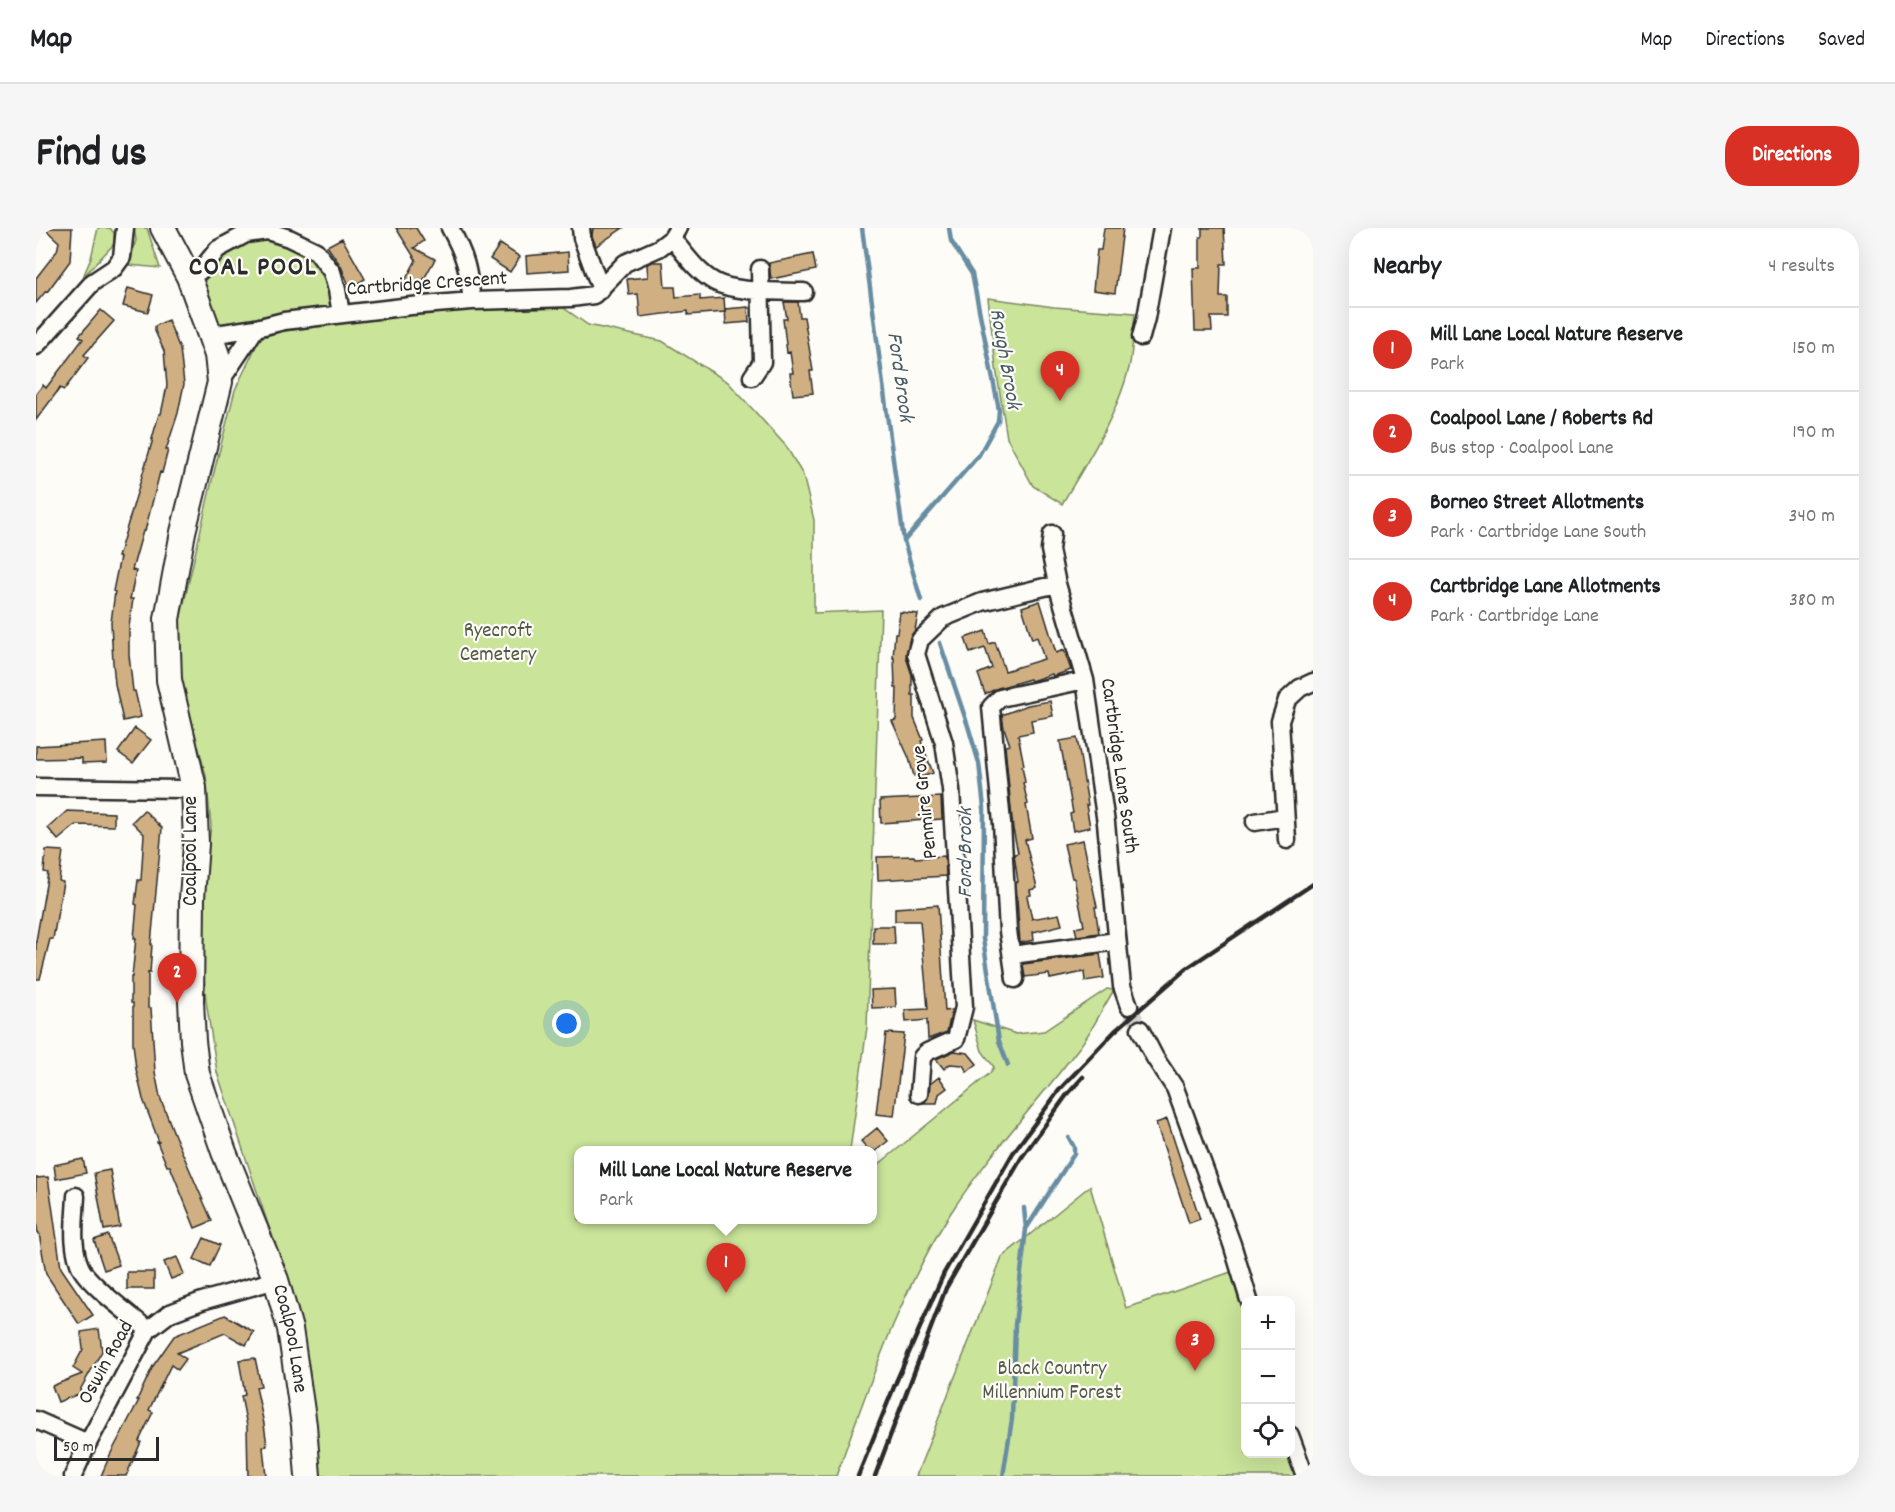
<!DOCTYPE html>
<meta charset="utf-8">
<style>
body{margin:0;font-family:Dekko,sans-serif;background:#f6f6f6;color:#202124}
.controls{position:absolute;right:18px;bottom:18px;display:grid;overflow:hidden;border-radius:12px;box-shadow:0 6px 24px #0002}
.controls button{width:54px;height:54px;display:grid;place-items:center;padding:0;border:0;border-bottom:2px solid #e0e0e0;background:#fff;color:#202124;font:30px sans-serif}
.scale{position:absolute;left:18px;bottom:15px;width:105px;box-sizing:border-box;padding-left:6px;border:3px solid #2b2b2b;border-top:0;font-size:16px;line-height:21px;white-space:nowrap;color:#2b2b2b;-webkit-text-stroke:4px #fdfcf7;paint-order:stroke}
.you{position:absolute;left:531px;top:796px;width:21px;height:21px;margin:-15px;border:4px solid #fff;border-radius:50%;background:#1a73e8;box-shadow:0 0 0 9px #1a73e833}
.badge{display:grid;place-items:center;width:39px;height:39px;border-radius:50%;background:#d93025;color:#fff;font-size:20px;font-weight:700}
.pin{position:absolute;translate:-50% -50px;filter:drop-shadow(0 2px 3px #0008)}
.pin::after{content:'';position:absolute;top:32px;width:21px;height:18px;background:inherit;clip-path:polygon(0 0,100% 0,50% 100%)}
.popup{position:absolute;left:538px;top:918px;width:303px;height:78px;box-sizing:border-box;display:grid;place-content:center;border-radius:12px;background:#fff;filter:drop-shadow(0 2px 4px #0005);font-size:20px;white-space:nowrap;color:#757577}
.popup b{font-size:22px;color:#202124}
.popup::after{content:'';position:absolute;left:50%;top:100%;margin-left:-12px;border:12px solid transparent;border-top-color:#fff}
.list{margin:0;padding:0;list-style:none}
h2{display:flex;justify-content:space-between;align-items:center;height:78px;margin:0;padding:0 24px;font-size:26px}
h2 small{font-size:20px;font-weight:400;color:#757577}
.list li{display:grid;grid-template-columns:39px 1fr auto;gap:18px;align-items:center;box-sizing:border-box;height:84px;padding:0 24px;border-top:2px solid #e0e0e0}
.list b{display:block;font-size:22px;white-space:nowrap}
.list p{margin:0;font-size:20px;white-space:nowrap;color:#757577}
.list em{font-size:20px;font-style:normal;color:#757577}
.icon{flex:none;width:33px;height:33px;fill:none;stroke:currentColor;stroke-width:2;stroke-linecap:round;stroke-linejoin:round}
.map{position:relative;flex:none;width:1277px;height:1248px;overflow:hidden;border-radius:24px}
header{display:flex;align-items:center;gap:36px;box-sizing:border-box;height:84px;padding:0 30px;background:#fff;border-bottom:2px solid #e0e0e0}
header strong{font-size:28px}
nav{display:flex;gap:33px;margin-inline-start:auto;font-size:21px}
.intro{display:flex;align-items:center;justify-content:space-between;box-sizing:border-box;height:144px;padding:0 36px}
h1{margin:0;font-size:42px}
.button{padding:15px 27px;border-radius:24px;background:#d93025;color:#fff;font-size:21px;font-weight:700}
main{display:flex;gap:36px;padding:0 36px}
aside{flex:1;background:#fff;border-radius:24px;box-shadow:0 6px 24px #0002}
.map>svg:first-child{display:block}
</style>
<header>
<strong>Map</strong>
<nav><a>Map</a><a>Directions</a><a>Saved</a></nav>
</header>
<div class="intro"><h1>Find us</h1><a class="button">Directions</a></div>
<main>
<div class="map">
<svg width="1277" height="1248" viewBox="0 0 1277 1248">
<rect width="100%" height="100%" fill="#fdfcf7"/>
<filter id="ink" filterUnits="userSpaceOnUse"><feTurbulence type="fractalNoise" baseFrequency=".0167" numOctaves="2"/><feDisplacementMap in="SourceGraphic" scale="12" xChannelSelector="R" yChannelSelector="G"/><feConvolveMatrix kernelMatrix="1 2 1 2 8 2 1 2 1" color-interpolation-filters="sRGB"/></filter>
<g filter="url(#ink)">
<path fill="#cae49a" stroke="#7a8862" stroke-width="1.5" d="M62 0H74L78 5V16L47 49 55 30Z
M98 0H111L124 40 93 37 100 12Z
M231 7 278 27 292 46 298 79 176 100 158 53 185 24 211 10Z
M952 70 1018 79 1099 85C1097 103 1097 123 1093 140 1080 190 1052 232 1026 276L997 258 971 210 960 140Z
M522 76 552 97 626 113 692 154 750 218 767 247 778 292V385L845 382 831 799 814 922H543V992H837V941L954 845 958 839 946 823 937 792 980 806 1008 803 1071 761 1078 762C1066 781 1056 803 1042 821 1000 876 952 927 914 986 864 1064 832 1161 800 1248H283L273 1137 249 1047 181 844 170 773 165 714V674L175 598 170 548 145 452 144 392 177 248 199 162 224 110 242 104 388 84Z
M1054 958 1090 1080 1195 1044 1209 1088 1210 1226H1253L1261 1248H880L966 1029Z"/>
<g fill="none" stroke-linecap="round" stroke-linejoin="round">
<path stroke="#688da2" stroke-width="4.5" d="M826 0 868 313 885 372
M868 313 943 227 962 193 963 182 936 46 915 13 913 0
M904 415 932 498 943 535 948 580 947 711 963 813 972 837
M990 1001 1038 926V919L1033 910
M967 1248 976 1191 979 1097 990 1001 988 980"/>
</g>
<path fill="#d0b083" stroke="#2b2b2b" stroke-width="1.5" d="M8 0H36L34 33 11 64 10 63 0 75V50L21 23 23 14Z
M360 0H380L388 13 378 20 399 31 383 60 369 53 380 32Z
M557 0H587L560 18 556 8Z
M1068 0H1087L1079 65 1057 62 1061 22H1065Z
M1166 0H1188L1190 36H1185L1184 69H1191V89H1175L1176 103H1159L1157 40H1164V9H1166Z
M306 10 329 51 314 60 305 38 291 18Z
M464 16 484 29 474 44 454 31Z
M532 24 533 42 491 45 490 28Z
M777 26 780 42 735 51 733 35Z
M616 34H627L629 59H639L640 69 664 67V72L688 70 689 84 652 87V83L604 89 602 66 593 67 591 51 612 49 611 37Z
M92 60 117 67 112 84 87 78Z
M748 74H762L764 89H768L777 143H774L777 165 757 167 754 145H757L754 124 751 125 747 91H751Z
M712 79 713 94 690 96 689 81Z
M65 82 78 93 48 127 52 130 28 162 24 160 0 192V166L7 157 10 160 47 111 43 108Z
M132 92 144 121 148 156 142 185 130 222H132L126 245 124 244 109 303H107L96 342 100 343 94 371H97L93 399V427L97 463H99L105 489 87 493 79 456 77 435 75 394 79 364 77 363 84 329H82L117 211H116L123 186H125L131 158 128 123 119 103V98Z
M1004 373 1020 425 1028 422 1035 442 1017 448 1016 446 995 453 994 451 962 460 949 466 942 446 956 440 949 420 934 425 929 410 949 403 953 416 959 414 969 443 1008 431 1001 409 996 411 986 379Z
M864 384 882 386 879 402 874 409 870 429 876 447V467H878V490L887 512 885 513 897 545 886 549 884 545 878 548 873 530 856 493 860 492 861 460H859L858 430H857L859 405H861Z
M1014 473 1017 488 995 492 997 504 982 507 988 537 986 538 989 554 987 555 992 576 990 577 996 610 989 612 1001 660 994 662 995 667 991 668 996 691 1023 686 1026 697 997 704 998 712 984 715 980 655 982 654 978 626 982 625 977 601 969 518 974 517 968 500 966 487 992 477Z
M99 500 115 512 97 535 82 524Z
M1041 510 1052 577H1050L1054 599 1037 603 1034 586 1037 585 1024 513Z
M70 514 71 534 46 535V530L0 531V518Z
M905 569 906 591 845 595 844 572Z
M108 582 126 600 115 716H116L114 745 112 744V780H115L119 844 124 869 139 908 176 993 159 1000 134 938H131L121 914H123L107 871 100 841 97 815V775H95V749H96L100 710H98L101 677 99 676 102 652H105L108 606 96 594Z
M31 583 78 585V598L40 597 22 612 12 600Z
M1047 612 1061 679H1059L1063 705 1041 708 1039 700 1048 698 1038 650H1036L1028 616Z
M10 622 27 623 23 653 27 654 17 711H14L4 751H0V713L12 645 8 644Z
M878 628 879 630 909 628 910 648 842 652 841 629Z
M902 677 909 783 916 782 911 804 892 811 891 792 870 794 869 782 892 781 884 693H859V680Z
M837 698H858L859 716H837Z
M1064 726 1068 750 1049 753 1048 744 1014 751 1013 746 989 749 987 736Z
M859 761 860 779 836 780 835 762Z
M850 805 868 806 858 888 840 886Z
M918 823 932 825 941 836 931 844 927 837 914 836 908 841 900 831Z
M903 849 911 860 903 866 901 875H888L893 867 894 856Z
M1131 891 1164 991 1153 995 1120 895Z
M841 900 852 913 837 925V922H833L825 913Z
M47 931 50 945 20 951 18 937Z
M74 942 84 999 68 1002 58 945Z
M12 949 25 1040 57 1087 43 1096 10 1046 3 1005H2L0 993V950Z
M72 1007 83 1037 68 1042 58 1012Z
M168 1010 184 1017 174 1038 158 1031Z
M141 1029 148 1046 135 1051 128 1034Z
M91 1044H118V1061H91Z
M189 1087 218 1104 210 1117 189 1105 141 1125 150 1131 142 1142 135 1137 113 1182 117 1184 103 1213 105 1214 90 1248H65L74 1227 103 1172H101L117 1138 138 1108Z
M63 1101 66 1123 44 1162 45 1165 22 1174 16 1158 46 1146 37 1140 47 1121 45 1104Z
M219 1130 225 1158 220 1159 228 1196 231 1218 227 1219 230 1248H212L211 1198 205 1168 209 1167 203 1132Z"/>
<g fill="none" stroke-linecap="round" stroke-linejoin="round">
<path stroke="#d3d2ce" stroke-width="16" stroke-dasharray="16 8" stroke-linecap="butt" d="M1093 778 1104 801"/>
<defs>
<path id="street" d="M414 0C430 29 432 41 436 73
M545 0 546 10 565 62
M636 10C649 26 661 44 679 54 699 65 745 63 768 64
M153 49 164 43 182 21 210 6 231 3 253 10 280 23 296 44 301 62 305 86
M174 107 220 100 248 93 375 78 436 73 535 70 558 67 589 35 623 20 636 10 642 0
M1105 109 1110 90 1126 0
M0 118 57 54 78 40 86 29 89 0
M716 149 726 134 724 41
M184 154 220 100
M1016 306 1014 322 1021 356 1049 452 1070 595 1086 758 1093 778
M0 559 145 561
M1219 594 1248 589
M1251 612 1244 493 1251 472 1264 460 1277 454
M976 727 1081 713
M979 751 972 703 966 595 955 479 964 470 1049 452
M1104 801 1119 830 1139 860 1196 1016 1213 1072
M883 866 886 829 891 824 920 811 928 779 915 561 908 515 880 426 884 412 907 390 946 374 1021 356
M40 968C39 991 34 1020 46 1042 56 1059 95 1087 112 1102
M0 1192 52 1215
M1254 1207 1269 1248
M37 1248 52 1215 112 1102 134 1085 166 1073 240 1052"/>
<g id="secondary">
<path id="s1" d="M127 0 153 49 174 107 181 127 184 154 147 304 131 391 133 452 158 560 160 616 156 670 155 773 157 813 161 846 188 924 240 1052 254 1101 268 1197 272 1248"/>
</g>
</defs>
<use href="#street" stroke="#2b2b2b" stroke-width="21"/>
<use href="#secondary" stroke="#2b2b2b" stroke-width="28"/>
<use href="#street" stroke="#fdfcf7" stroke-width="16"/>
<use href="#secondary" stroke="#fdfcf7" stroke-width="24"/>
<path stroke="#2b2b2b" stroke-width="4.5" d="M822 1248 860 1154 908 1045 977 925 1024 861 1079 803 1151 740 1277 656
M839 1248 910 1060 986 929 1030 868 1047 849"/>
</g>
</g>
<g text-anchor="middle" dominant-baseline="central" stroke-width="4.5" stroke-linejoin="round" paint-order="stroke">
<g font-size="21" fill="#2b2b2b" stroke="#fdfcf7">
<text transform="translate(391 57) rotate(-4)">Cartbridge Crescent</text>
<text transform="translate(1082 538) rotate(82)">Cartbridge Lane South</text>
<text transform="translate(890 574) rotate(-96)">Penmire Grove</text>
<text transform="translate(156 623) rotate(-90)">Coalpool Lane</text>
<text stroke="none"><textPath href="#s1" startOffset="1148">Coalpool Lane</textPath></text>
<text transform="translate(71 1135) rotate(-61)">Oswin Road</text>
</g>
<g font-size="21" fill="#535947" stroke="#fdfcf7">
<text x="462" y="404">Ryecroft<tspan x="462" dy="24">Cemetery</tspan></text>
<text x="1016" y="1142">Black Country<tspan x="1016" dy="24">Millennium Forest</tspan></text>
</g>
<g font-size="22" font-style="italic" fill="#495c66" stroke="#fdfcf7">
<text transform="translate(968 131) rotate(80)">Rough Brook</text>
<text transform="translate(863 149) rotate(82)">Ford Brook</text>
<text transform="translate(930 625) rotate(-90)">Ford Brook</text>
</g>
<g font-size="27" font-weight="bold" letter-spacing="1.5" fill="#2b2b2b" stroke="#fdfcf7">
<text x="217" y="40">COAL POOL</text>
</g>
</g>
</svg>
<div class="controls">
<button>+</button>
<button>−</button>
<button><svg class="icon" aria-label="locate" viewBox="0 0 24 24"><circle cx="12" cy="12" r="6"/><path d="M12 2v4M12 18v4M2 12h4M18 12h4"/></svg></button>
</div>
<div class="scale">50 m</div>
<div class="you"></div>
<div class="pin badge" style="left:690px;top:1065px">1</div>
<div class="popup"><b>Mill Lane Local Nature Reserve</b>Park</div>
<div class="pin badge" style="left:141px;top:775px">2</div>
<div class="pin badge" style="left:1159px;top:1143px">3</div>
<div class="pin badge" style="left:1024px;top:173px">4</div>
</div>
<aside>
<h2>Nearby<small>4 results</small></h2>
<ul class="list">
<li><span class="badge">1</span><div><b>Mill Lane Local Nature Reserve</b><p>Park</p></div><em>150 m</em></li>
<li><span class="badge">2</span><div><b>Coalpool Lane / Roberts Rd</b><p>Bus stop · Coalpool Lane</p></div><em>190 m</em></li>
<li><span class="badge">3</span><div><b>Borneo Street Allotments</b><p>Park · Cartbridge Lane South</p></div><em>340 m</em></li>
<li><span class="badge">4</span><div><b>Cartbridge Lane Allotments</b><p>Park · Cartbridge Lane</p></div><em>380 m</em></li>
</ul>
</aside>
</main>
